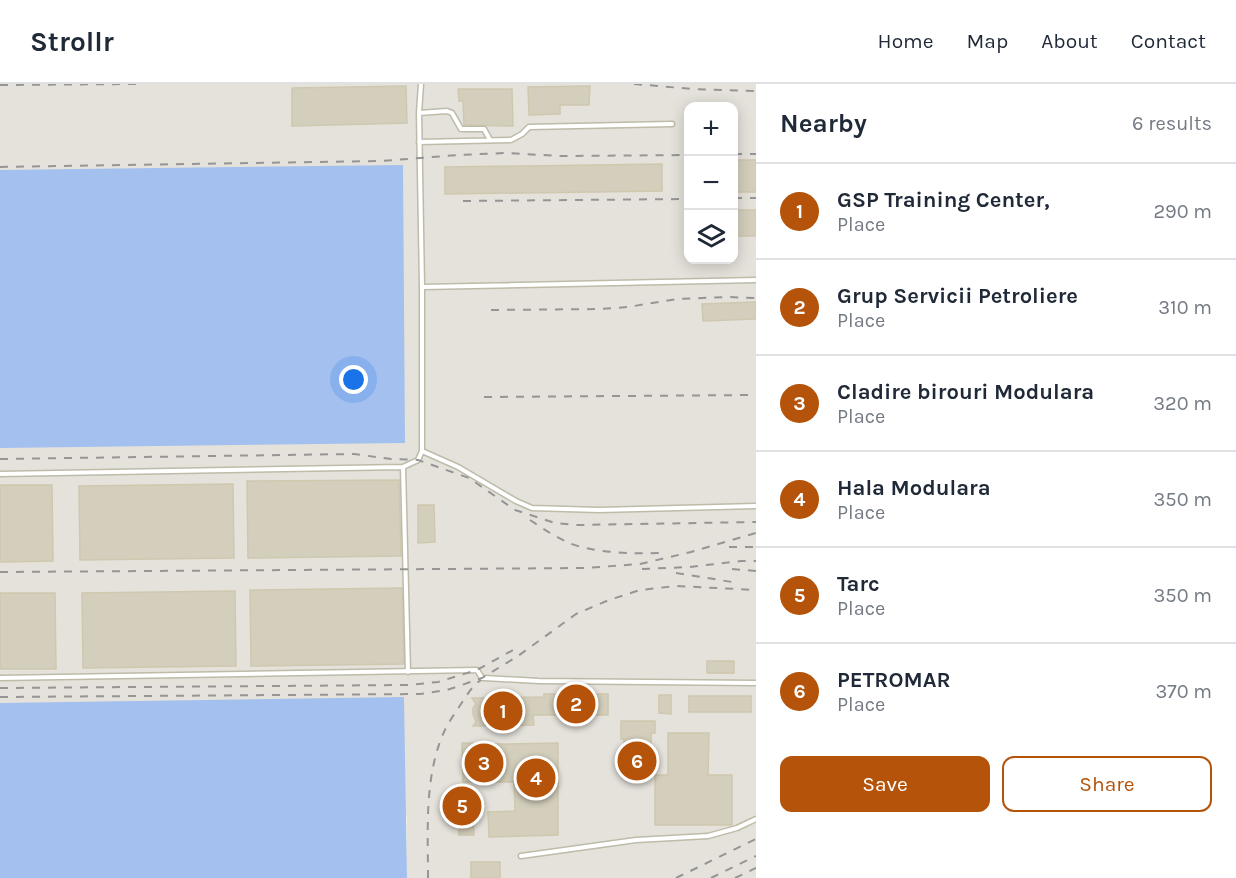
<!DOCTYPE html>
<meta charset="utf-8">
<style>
body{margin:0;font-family:Karla,sans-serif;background:#f6f6f7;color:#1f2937}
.controls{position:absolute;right:18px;top:18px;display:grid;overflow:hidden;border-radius:12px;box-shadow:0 3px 15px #0003}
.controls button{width:54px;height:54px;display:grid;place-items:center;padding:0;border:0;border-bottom:2px solid #e0e1e3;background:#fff;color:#1f2937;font:30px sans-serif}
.you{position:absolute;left:354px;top:296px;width:21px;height:21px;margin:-15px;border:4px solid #fff;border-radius:50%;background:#1a73e8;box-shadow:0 0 0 9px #1a73e833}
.badge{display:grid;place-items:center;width:39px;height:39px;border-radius:50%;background:#b45309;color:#fff;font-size:20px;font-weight:700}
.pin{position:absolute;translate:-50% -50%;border:3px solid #fff;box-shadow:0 2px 6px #0006}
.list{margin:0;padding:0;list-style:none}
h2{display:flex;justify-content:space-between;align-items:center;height:78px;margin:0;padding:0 24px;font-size:26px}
h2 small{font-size:20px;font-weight:400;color:#747a83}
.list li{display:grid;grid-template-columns:39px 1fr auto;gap:18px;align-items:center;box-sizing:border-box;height:96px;padding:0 24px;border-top:2px solid #e0e1e3}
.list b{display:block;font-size:22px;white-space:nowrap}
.list p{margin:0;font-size:20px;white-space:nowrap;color:#747a83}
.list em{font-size:20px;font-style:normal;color:#747a83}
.actions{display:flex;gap:12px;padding:18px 24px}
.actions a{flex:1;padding:14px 0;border:2px solid #b45309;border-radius:12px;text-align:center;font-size:21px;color:#b45309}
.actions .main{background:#b45309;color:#fff}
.icon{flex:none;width:33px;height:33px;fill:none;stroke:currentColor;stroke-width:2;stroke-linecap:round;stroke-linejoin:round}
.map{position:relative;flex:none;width:756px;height:794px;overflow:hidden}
header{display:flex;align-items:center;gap:36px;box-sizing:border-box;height:84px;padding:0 30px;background:#fff;border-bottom:2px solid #e0e1e3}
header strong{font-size:28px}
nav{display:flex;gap:33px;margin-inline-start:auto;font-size:21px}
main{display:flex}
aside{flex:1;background:#fff}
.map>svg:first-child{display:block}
</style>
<header>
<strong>Strollr</strong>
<nav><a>Home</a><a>Map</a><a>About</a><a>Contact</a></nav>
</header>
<main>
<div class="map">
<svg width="756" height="794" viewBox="0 0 756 794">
<rect width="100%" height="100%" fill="#f2f1e6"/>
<path fill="#e5e2db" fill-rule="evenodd" d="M0 0H756V794H407V732L0 619ZM688 22H734V176H688Z"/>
<path fill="#a3c0ee" d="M403 81 405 359 0 364V86Z
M404 613 407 794H0V619Z"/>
<path fill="#d4cfbc" stroke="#cec8af" stroke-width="1.5" d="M406 2 407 39 292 42V4Z
M590 2 589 21H560V30L529 31 528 3Z
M458 5H512L513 42 464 41 463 17H459Z
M734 76H756V108H734Z
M662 80V107L445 110V83Z
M734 126H756V152H734Z
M756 218V235L703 237 702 220Z
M399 396 401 472 248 474 247 397Z
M233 400 234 474 80 476 79 402Z
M0 401H52L53 477 0 478Z
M418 421H434L435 458 418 459Z
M402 504 404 580 251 582 250 506Z
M235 507 236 582 83 584 82 509Z
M0 509H55L56 585H0Z
M707 577H734V589H707Z
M544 610H608V631H533L534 641 473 642 476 638 473 630V624L476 620 472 614 544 613Z
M659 611H671V630L659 629Z
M689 612H751V628H689Z
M621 637H655V649H651V694L623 693 624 655H621Z
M668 649H709L708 691H732V741H655V691H668Z
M462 659 505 660 558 659V751L489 753 488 728 515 727 514 698H463Z
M454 715H471V731H473L474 751H459V729H454Z
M471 778H500V794H471Z"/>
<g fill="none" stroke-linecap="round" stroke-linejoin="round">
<defs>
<path id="service" d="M419 29 447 27 452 29 461 45H484L490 56
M419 58 511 56 522 50 529 43 672 40
M422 203 756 196
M422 367 458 383 516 417 532 424 599 426 756 422
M0 390 403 383
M408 588 403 383 418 376 422 367V203L419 29 421 0
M0 594 477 586 482 594H484L539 597 756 599
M521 772 636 756 708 752 737 744 756 735"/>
</defs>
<use href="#service" stroke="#bebba9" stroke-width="7"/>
<use href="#service" stroke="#fff" stroke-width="4"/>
<path stroke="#959595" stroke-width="2" stroke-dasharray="8 8" stroke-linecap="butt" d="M634 0 693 5 756 7
M0 1 136 0
M734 70H756
M0 83 382 77 458 71 505 69 561 72 688 71
M734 114H756
M463 117 688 115
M491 226 601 225 628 223 677 215 727 213 756 214
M484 313 756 311
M0 375 354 370 391 375 418 376 469 394 515 426 555 439 577 441 756 438
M530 436C542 444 554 452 567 458 590 469 635 470 661 469
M729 463H756
M642 485 689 483 741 477H756
M732 485 756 487
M0 488 586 484 640 480 691 468 756 449
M676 489 732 498
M0 604 408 601 438 598 477 586 513 566
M0 613 420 610 447 606 482 594 518 572 576 530 609 516 640 506 676 502 756 506
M428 794C428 746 424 693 444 648 448 639 455 629 461 620 467 611 472 602 481 596
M676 794 756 755
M711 794 756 772
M735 794 756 784"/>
</g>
</svg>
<div class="controls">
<button>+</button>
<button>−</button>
<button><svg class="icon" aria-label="layers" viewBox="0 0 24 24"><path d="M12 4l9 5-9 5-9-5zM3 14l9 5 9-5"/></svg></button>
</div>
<div class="you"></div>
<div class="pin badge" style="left:503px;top:627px">1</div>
<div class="pin badge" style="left:576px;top:620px">2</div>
<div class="pin badge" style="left:484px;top:679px">3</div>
<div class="pin badge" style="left:536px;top:694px">4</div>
<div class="pin badge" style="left:462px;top:722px">5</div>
<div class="pin badge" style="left:637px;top:677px">6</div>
</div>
<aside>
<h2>Nearby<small>6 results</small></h2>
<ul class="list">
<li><span class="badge">1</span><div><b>GSP Training Center,</b><p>Place</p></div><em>290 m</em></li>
<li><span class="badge">2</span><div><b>Grup Servicii Petroliere</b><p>Place</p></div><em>310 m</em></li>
<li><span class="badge">3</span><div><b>Cladire birouri Modulara</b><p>Place</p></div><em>320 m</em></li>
<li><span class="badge">4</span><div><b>Hala Modulara</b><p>Place</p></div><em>350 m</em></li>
<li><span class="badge">5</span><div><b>Tarc</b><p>Place</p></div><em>350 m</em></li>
<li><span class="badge">6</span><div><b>PETROMAR</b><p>Place</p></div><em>370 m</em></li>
</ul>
<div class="actions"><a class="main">Save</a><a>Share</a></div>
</aside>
</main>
